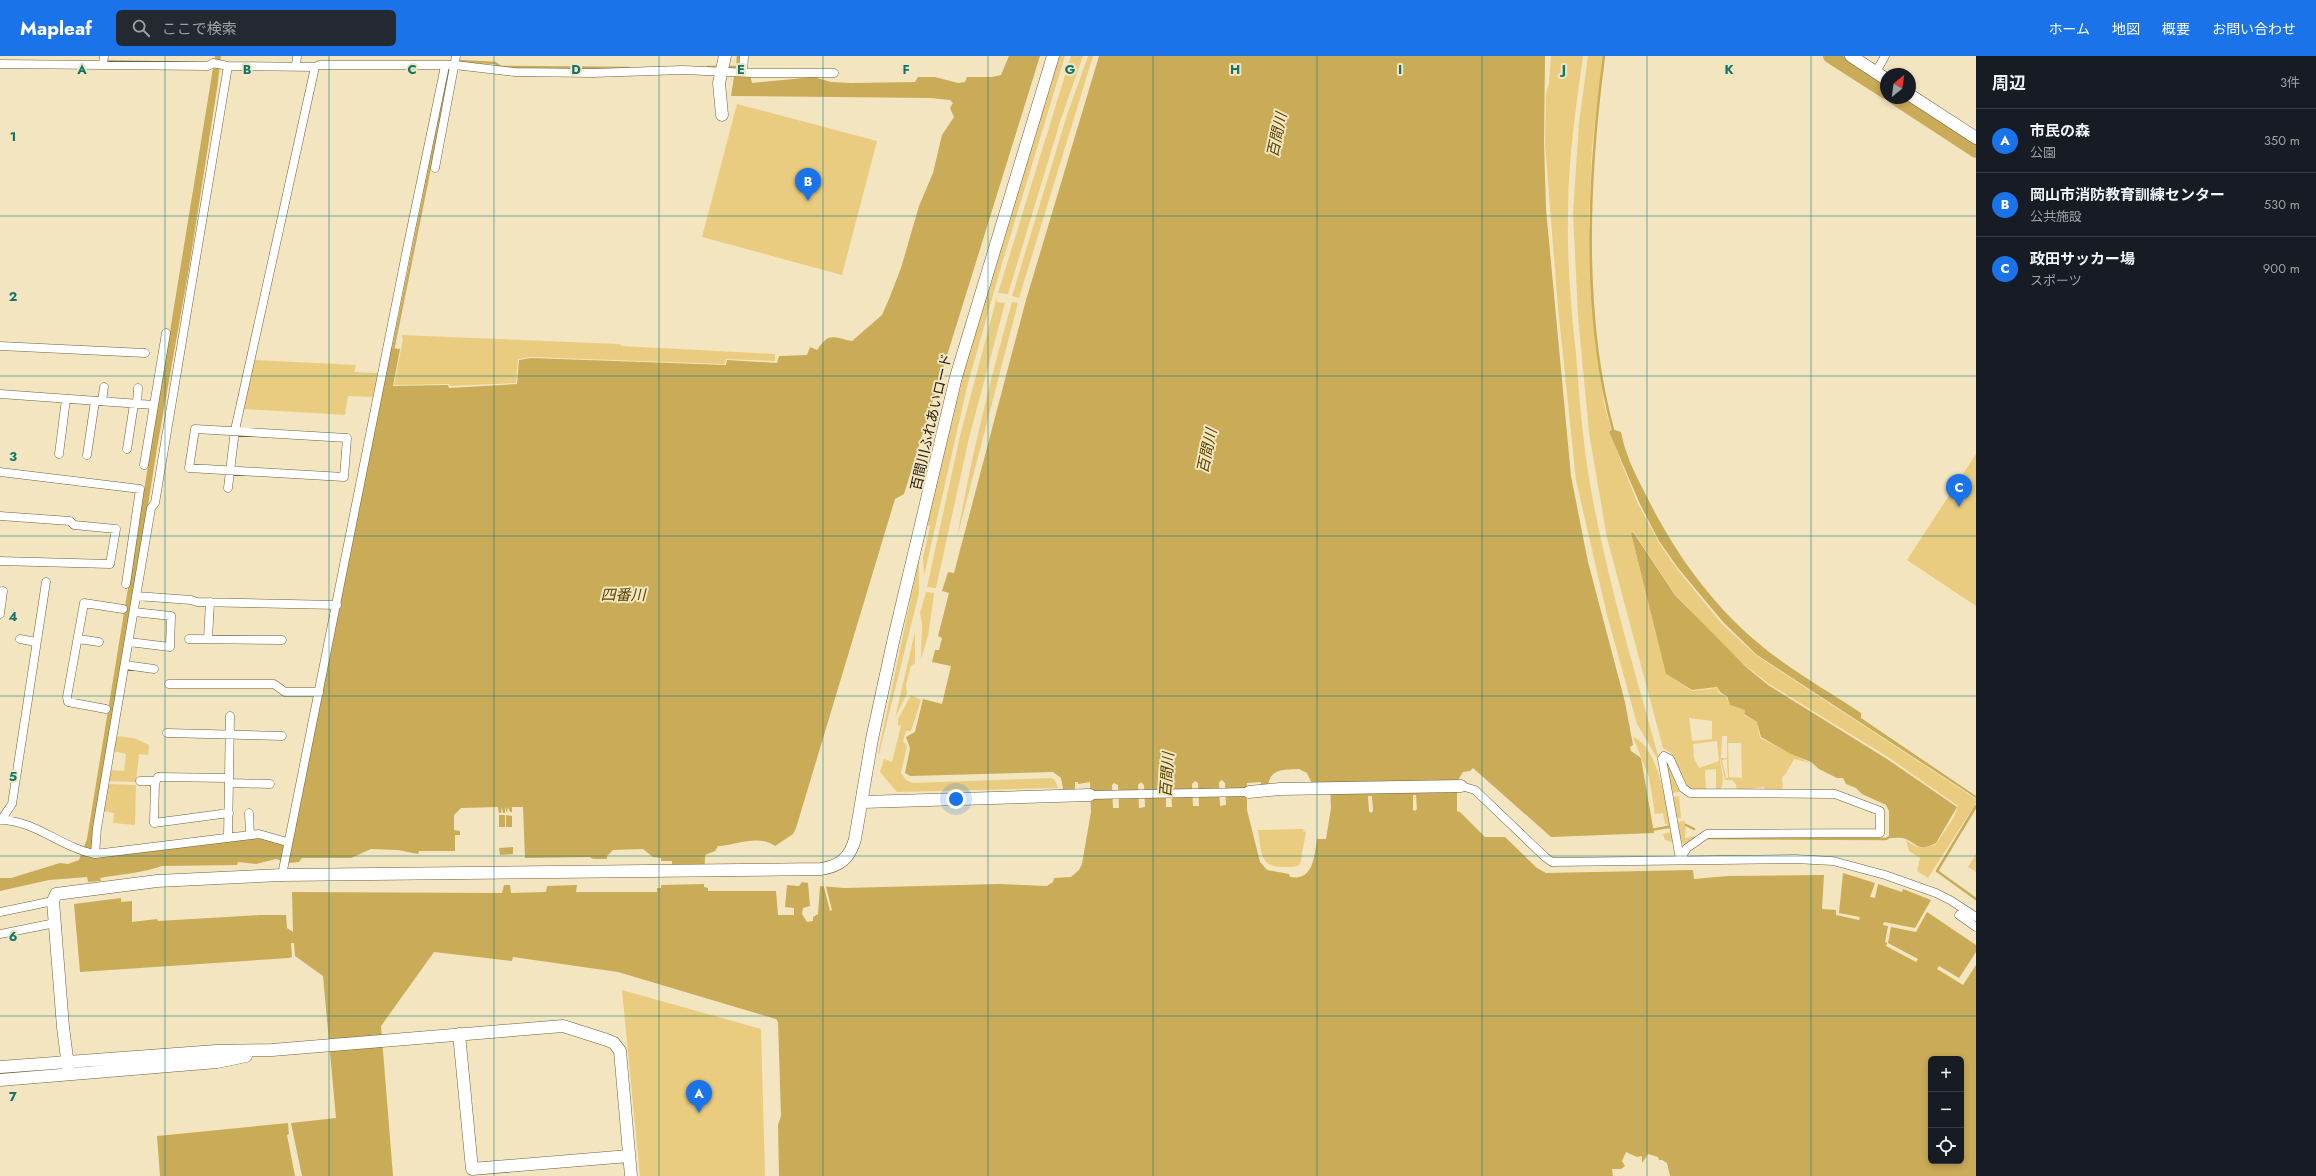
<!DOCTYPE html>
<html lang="ja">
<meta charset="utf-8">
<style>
body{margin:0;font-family:Jost,"Noto Sans JP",sans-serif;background:#242831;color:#f1f3f6}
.controls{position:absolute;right:12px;bottom:12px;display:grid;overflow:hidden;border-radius:6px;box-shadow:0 2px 6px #0003}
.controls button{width:36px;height:36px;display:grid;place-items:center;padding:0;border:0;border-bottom:1px solid #363941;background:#171b24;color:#f1f3f6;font:20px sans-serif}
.compass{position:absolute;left:1880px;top:12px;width:36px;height:36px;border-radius:50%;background:#171b24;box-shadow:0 2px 6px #0003;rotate:29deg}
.you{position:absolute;left:956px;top:743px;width:14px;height:14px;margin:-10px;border:3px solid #fff;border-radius:50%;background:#1a73e8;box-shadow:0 0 0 6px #1a73e833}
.badge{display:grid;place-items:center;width:26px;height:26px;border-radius:50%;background:#1a73e8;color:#fff;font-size:13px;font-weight:700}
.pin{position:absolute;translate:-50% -33px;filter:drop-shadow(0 1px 2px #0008)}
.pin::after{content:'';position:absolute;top:21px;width:14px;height:12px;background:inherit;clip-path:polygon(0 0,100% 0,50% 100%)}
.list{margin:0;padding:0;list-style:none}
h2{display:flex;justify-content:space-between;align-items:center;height:52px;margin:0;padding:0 16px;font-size:17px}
h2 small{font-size:13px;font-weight:400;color:#9ea1a6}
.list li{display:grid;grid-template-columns:26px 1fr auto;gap:12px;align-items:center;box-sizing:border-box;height:64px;padding:0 16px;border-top:1px solid #363941}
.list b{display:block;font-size:15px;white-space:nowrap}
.list p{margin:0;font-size:13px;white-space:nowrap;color:#9ea1a6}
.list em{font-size:13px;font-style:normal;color:#9ea1a6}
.icon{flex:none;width:22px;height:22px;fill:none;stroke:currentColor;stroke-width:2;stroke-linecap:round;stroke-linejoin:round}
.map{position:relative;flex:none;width:1976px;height:1120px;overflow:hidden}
header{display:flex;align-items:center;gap:24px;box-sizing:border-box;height:56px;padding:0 20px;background:#1a73e8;color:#fff}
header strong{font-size:19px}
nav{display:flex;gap:22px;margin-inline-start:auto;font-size:14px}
.search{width:280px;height:36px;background:#242831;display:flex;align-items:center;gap:10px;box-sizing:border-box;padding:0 14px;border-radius:6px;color:#9ea1a6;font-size:15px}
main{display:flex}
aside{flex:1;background:#171b24}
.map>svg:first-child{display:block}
</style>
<header>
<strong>Mapleaf</strong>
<div class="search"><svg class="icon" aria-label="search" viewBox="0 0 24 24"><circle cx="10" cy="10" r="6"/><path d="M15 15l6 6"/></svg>ここで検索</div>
<nav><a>ホーム</a><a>地図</a><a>概要</a><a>お問い合わせ</a></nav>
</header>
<main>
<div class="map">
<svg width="1976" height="1120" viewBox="0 0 1976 1120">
<rect width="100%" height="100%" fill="#f3e5c0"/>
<path fill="#e9cc7f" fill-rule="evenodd" d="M1056 0H1065L1003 204 968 327 924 520 923 502 930 470 927 469 949 362Z
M1071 0H1083L1060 66 1008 238 998 237Z
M1088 0H1093L1019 242 1012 240 1067 59Z
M1551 0H1583C1576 52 1568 105 1568 158 1567 205 1571 252 1576 298 1579 337 1582 377 1588 416 1604 515 1634 611 1660 707L1637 668 1607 559 1576 424 1558 251 1545 89 1546 38 1549 27Z
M1588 0H1603L1592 91 1589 165 1596 280 1604 348 1611 373 1609 376 1638 448 1659 487 1677 513 1722 568 1757 600 1976 743V747L1928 822 1917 815 1920 802 1909 795 1906 784C1917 793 1923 793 1936 788L1954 761 1958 750 1888 701 1769 628 1747 611 1721 587 1675 538 1633 475 1631 477 1666 618 1692 635 1717 632 1720 638 1726 640 1730 649 1745 654 1744 659 1757 666 1760 682 1810 707 1794 703 1785 719 1782 721 1783 735 1770 736 1763 731 1737 735 1736 728 1732 724H1725L1720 702C1720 712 1727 727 1719 735H1689L1680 720 1671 697 1663 692 1607 482 1589 377 1578 260 1573 157 1579 67ZM1689 662 1712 665V683L1692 685ZM1722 680H1727V702H1721ZM1717 685 1719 705 1699 712 1694 702 1693 688ZM1728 687H1741L1742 722 1729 721ZM1727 703 1728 722H1726L1722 704ZM1716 713V733L1706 734 1705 714Z
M737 48 877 85 842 219 702 181Z
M997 241V246L1005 247 969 382 936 532 927 531 960 380Z
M1012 246 1018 247 957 482C971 402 990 324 1012 246Z
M401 279 619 288 622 290 775 298V305L726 303 725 308 531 301 518 303 516 327 450 330 449 328 394 329 403 283Z
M254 304 356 309 354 316 378 317 373 341 348 340 345 359 244 353Z
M1976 398V550L1907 504Z
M919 503V537L879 698H878Z
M926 536 934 537 928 580 921 603 922 568 920 557Z
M915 576V607L911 610 906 629 907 637 895 662Z
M911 639 921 644 911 675H906L903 685 907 690 901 717 906 724 913 727 1051 722 1055 724 1058 732 897 736 880 716 884 703 892 706 901 670 898 669V663Z
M115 680 134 682 149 689 148 699 139 698 136 726 107 725 109 714 124 715 126 698 113 695Z
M1633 681C1658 690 1667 750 1670 773H1668L1667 768H1665L1663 757 1655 758 1649 721Z
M1671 709 1681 736 1672 737 1667 710Z
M107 728 136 729 135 769 113 767 114 757 103 755Z
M1679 740 1681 762H1676L1673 741Z
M1684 765 1686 768 1685 782 1700 779 1685 789 1680 785 1676 766Z
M1304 773 1303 775 1306 776 1300 808C1296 812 1290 811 1285 811 1258 812 1262 795 1258 774Z
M1671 776 1672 786 1665 784 1663 778Z
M1976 798V816L1968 811Z
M622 934 761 973 765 1120H640Z"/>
<path fill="#c9ab58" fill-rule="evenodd" d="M215 0H221L217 33 189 212 157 392 93 800 261 780 290 789 323 635 391 292 400 293 393 330 448 329 449 332 517 328 519 304 531 302 726 309 727 304 777 307 779 300 807 299 810 291 817 294C829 276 832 281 852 285L882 259 889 243 901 212 919 150 933 117 942 79 954 61 950 52 953 47 950 44 931 42 731 40 734 21 750 19 752 27 814 21 831 26 851 27 915 26 918 21H935L958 27 965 26 967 21H992L1001 19 1009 0H1040L904 438 895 443 796 772 793 778 775 790C758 778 737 789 718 790L715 795 705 799 704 831 708 832V835H776L778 859H794V852L785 851 787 829 799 830 802 826 808 827 810 850 803 852 802 858 807 866 813 865V861L818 858 820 830 844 832 999 828 1047 830 1053 826 1054 822 1071 821 1079 814 1082 808 1091 756 1090 726 1078 728V726H1075V733H1063L1061 722 1053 716 910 720 905 717 910 692 906 681 915 676 923 643 942 648 951 610 932 606 935 594H939L942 582 938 580 949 537 942 535 948 516 954 517 1026 244 1099 0H1545L1544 87 1546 153 1571 420 1588 506 1625 646 1633 689 1630 691 1631 695 1641 702 1654 777 1551 781 1473 712 1470 715 1463 716 1457 726V755L1460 756 1485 781H1505L1537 812 1546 817 1693 814 1694 823 1728 820 1824 819 1822 853 1836 854V859L1859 864 1860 861 1839 857 1843 817 1875 827 1870 841 1875 842 1878 828 1902 836 1903 833 1931 844 1915 872 1884 866 1883 869 1888 870 1885 886 1887 887 1886 890 1916 906 1918 903 1888 887 1891 871 1916 876 1927 856 1976 889V896L1959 922 1939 910 1937 913 1963 929 1976 909V1120H1670L1667 1107 1662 1104H1659L1658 1101 1648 1098 1642 1107V1100L1637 1101 1626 1096 1622 1105 1625 1110 1621 1113H1612L1613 1120H779L778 1069 781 1060 778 966 776 963 618 916 513 901 512 905 434 896 381 970 393 1120H302L291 1067 336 1062 323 920 295 900 294 887H291L292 901 289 902 80 916 74 848 121 842V846L132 845V866L157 863 158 865 261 859H286L287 872 293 876 292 836 502 837 504 829H510L511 837 546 836 547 830 577 829 576 836H657V832H661V802L653 801 643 793 613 794 607 800V803H593L590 801 525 802 523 751H512V756H510L508 751 507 757 505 751V757H503L502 751 501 757H499L498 751 461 752 454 759V774L460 775V779H455V795H419L418 798 398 794 371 793 351 802H302L299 806 289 807 276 803 256 808 238 806 237 809 162 810C143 817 121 818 100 822L101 825 88 826 87 821 49 824 0 835V822H11L60 807 68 808 79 804 87 783ZM1299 713 1307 717 1312 728H1330L1331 752 1326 783H1317C1314 800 1314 825 1290 821L1289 818 1267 814 1260 806 1247 754V727L1261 726V729H1268C1271 712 1284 714 1299 713ZM1222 724 1225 727 1226 749 1220 750 1219 726ZM1195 725 1198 727 1199 750H1193L1192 728ZM1141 726 1144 729 1145 751 1139 752 1138 729ZM1168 726 1171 728 1172 751H1166V728ZM1114 727 1118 729 1119 752H1113L1112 729ZM1413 739H1416L1417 753 1415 755 1413 754ZM1368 740H1372L1373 755 1371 757 1369 755ZM1931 1003H1961V1105H1931Z
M1612 373 1621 376C1626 403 1639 425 1651 449 1682 509 1724 564 1780 604 1806 623 1834 639 1861 657V662L1976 740V742L1757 599 1723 566 1678 512 1659 485 1640 448 1609 376Z
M1633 476 1675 539 1746 611 1768 629 1887 703 1957 751 1936 787C1918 796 1919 789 1906 783 1902 781 1894 782 1889 782V755L1886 749 1862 738 1856 732 1846 728 1843 722H1837L1819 713 1811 706 1791 698 1761 681 1757 666 1744 658 1745 654 1730 649 1727 640 1721 637 1717 631 1692 634 1666 618 1631 477Z
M499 759H505V771H499Z
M506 759 512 760V771H506Z
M513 791V798L500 799 499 792Z
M288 1067 289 1078 287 1079 295 1120H160L157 1080Z"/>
<path fill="#f3e5c0" d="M660 805H672V809H704L705 828 661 829Z
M823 827H825L832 854 830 855Z"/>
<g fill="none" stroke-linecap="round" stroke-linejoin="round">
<path stroke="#c9ab58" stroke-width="2.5" d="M1604 0C1588 120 1581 257 1613 374
M458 5 495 7 501 11 629 12
M708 11H718
M730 11H737
M737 15 738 0
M393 294 449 17
M1976 750 1937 815 1976 843
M1686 769 1694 773
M1651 774 1668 771
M1706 782 1886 783 1891 780"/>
<path stroke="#c9ab58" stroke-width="14" d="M1830 0 1886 36
M1895 42 1976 95"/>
<defs>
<path id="street" d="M0 8 208 10 213 7 228 10 315 11 319 9H455L515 16 593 17 683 14 751 17H834
M103 9 104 0
M296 10 297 0
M743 16 744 0
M1876 16 1885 0
M435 112 456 0
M0 290 145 297
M0 338 154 349
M102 345 104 331
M137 348 138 332
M195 373 347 382 344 421 189 412Z
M127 393 134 348
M59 398 66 343
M87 399 95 345
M144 409 166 277
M0 416 140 433 126 528
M228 432 235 374 315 11
M0 460 70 465 74 469 116 473 110 508 0 505
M136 540 191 544 197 546 337 549
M0 558 3 535
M20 583 36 586
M78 583 99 586
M189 583 282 584
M208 583 210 546
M129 586 170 591 171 560 134 556
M125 609 154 613
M169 628H274L285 636H319
M106 653 68 646 67 641 84 547 123 553
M167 677 282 680
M1664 700 1670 703 1683 732 1690 737 1835 738 1880 755V777L1707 778 1687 792 1680 803 1662 703Z
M140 725H156
M229 727 270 728
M1461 730 1475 734 1545 801 1552 806 1795 803 1833 805 1885 819 1936 837 1950 844 1976 861
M1090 739 1249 736
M229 757 154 767 155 726 158 721 229 722
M249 757 250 779
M0 764C35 764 62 792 95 798L259 778 287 786
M1 764 12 748 46 526
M228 782 230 660
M95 798 97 772 151 452 155 447 228 10
M282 819 407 193 445 10
M0 856 53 845
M1959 859 1976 871
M0 878 55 867"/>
<path id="secondary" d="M1851 0 1886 23
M1910 39 1976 82
M722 59 719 27 725 0
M1249 736 1280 733 1461 730
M863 746 1090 739
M459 978 472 1113 629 1100
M0 1011 216 995 272 994 563 970 607 984 614 987 620 995 631 1120
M69 1018 63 971 53 845 56 838 157 825 282 819 821 813C840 810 850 802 855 783L872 683 893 586 956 321 1053 0
M0 1024 217 1006 246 1000"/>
</defs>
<use href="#street" stroke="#6d6141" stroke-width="9"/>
<use href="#secondary" stroke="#6d6141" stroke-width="13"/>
<use href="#street" stroke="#fff" stroke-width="8"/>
<use href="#secondary" stroke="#fff" stroke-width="12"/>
</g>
<path fill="none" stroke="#0f766e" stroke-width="1" stroke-opacity="0.55" d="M165 0V1120M329 0V1120M494 0V1120M659 0V1120M823 0V1120M988 0V1120M1153 0V1120M1317 0V1120M1482 0V1120M1647 0V1120M1811 0V1120M0 160H1976M0 320H1976M0 480H1976M0 640H1976M0 800H1976M0 960H1976"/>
<g text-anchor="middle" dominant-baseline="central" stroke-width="4" stroke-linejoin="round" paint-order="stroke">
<g font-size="14" fill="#1f1a0d" stroke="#f3e5c0">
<text transform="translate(931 366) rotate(-77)">百間川ふれあいロード</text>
</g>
<g font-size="15" font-style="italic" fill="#594400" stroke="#f3e5c0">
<text transform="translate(1277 79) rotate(-78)">百間川</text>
<text transform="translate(1207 395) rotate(-78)">百間川</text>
<text x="623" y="539">四番川</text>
<text transform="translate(1167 719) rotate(-86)">百間川</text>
</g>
</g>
<g font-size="13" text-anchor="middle" font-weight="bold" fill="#0f766e" stroke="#f3e5c0" stroke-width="4" stroke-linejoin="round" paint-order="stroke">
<text x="82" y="18">A</text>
<text x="247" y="18">B</text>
<text x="412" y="18">C</text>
<text x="576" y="18">D</text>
<text x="741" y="18">E</text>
<text x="906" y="18">F</text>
<text x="1070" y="18">G</text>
<text x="1235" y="18">H</text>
<text x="1400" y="18">I</text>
<text x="1564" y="18">J</text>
<text x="1729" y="18">K</text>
<text x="13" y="85">1</text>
<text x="13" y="245">2</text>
<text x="13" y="405">3</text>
<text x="13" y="565">4</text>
<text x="13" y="725">5</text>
<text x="13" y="885">6</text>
<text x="13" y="1045">7</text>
</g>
</svg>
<div class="controls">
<button>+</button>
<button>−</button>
<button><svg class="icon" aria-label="locate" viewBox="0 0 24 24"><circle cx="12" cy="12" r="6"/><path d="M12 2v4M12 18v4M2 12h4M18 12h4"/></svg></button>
</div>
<svg class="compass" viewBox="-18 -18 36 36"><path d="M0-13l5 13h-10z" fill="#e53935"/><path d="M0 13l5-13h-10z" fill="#9ea1a6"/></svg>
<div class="you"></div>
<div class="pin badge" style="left:699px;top:1057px">A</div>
<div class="pin badge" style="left:808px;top:145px">B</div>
<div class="pin badge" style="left:1959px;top:451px">C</div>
</div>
<aside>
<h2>周辺<small>3件</small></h2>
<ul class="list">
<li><span class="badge">A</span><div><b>市民の森</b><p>公園</p></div><em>350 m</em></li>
<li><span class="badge">B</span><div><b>岡山市消防教育訓練センター</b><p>公共施設</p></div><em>530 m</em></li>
<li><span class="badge">C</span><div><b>政田サッカー場</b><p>スポーツ</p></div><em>900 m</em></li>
</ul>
</aside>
</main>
